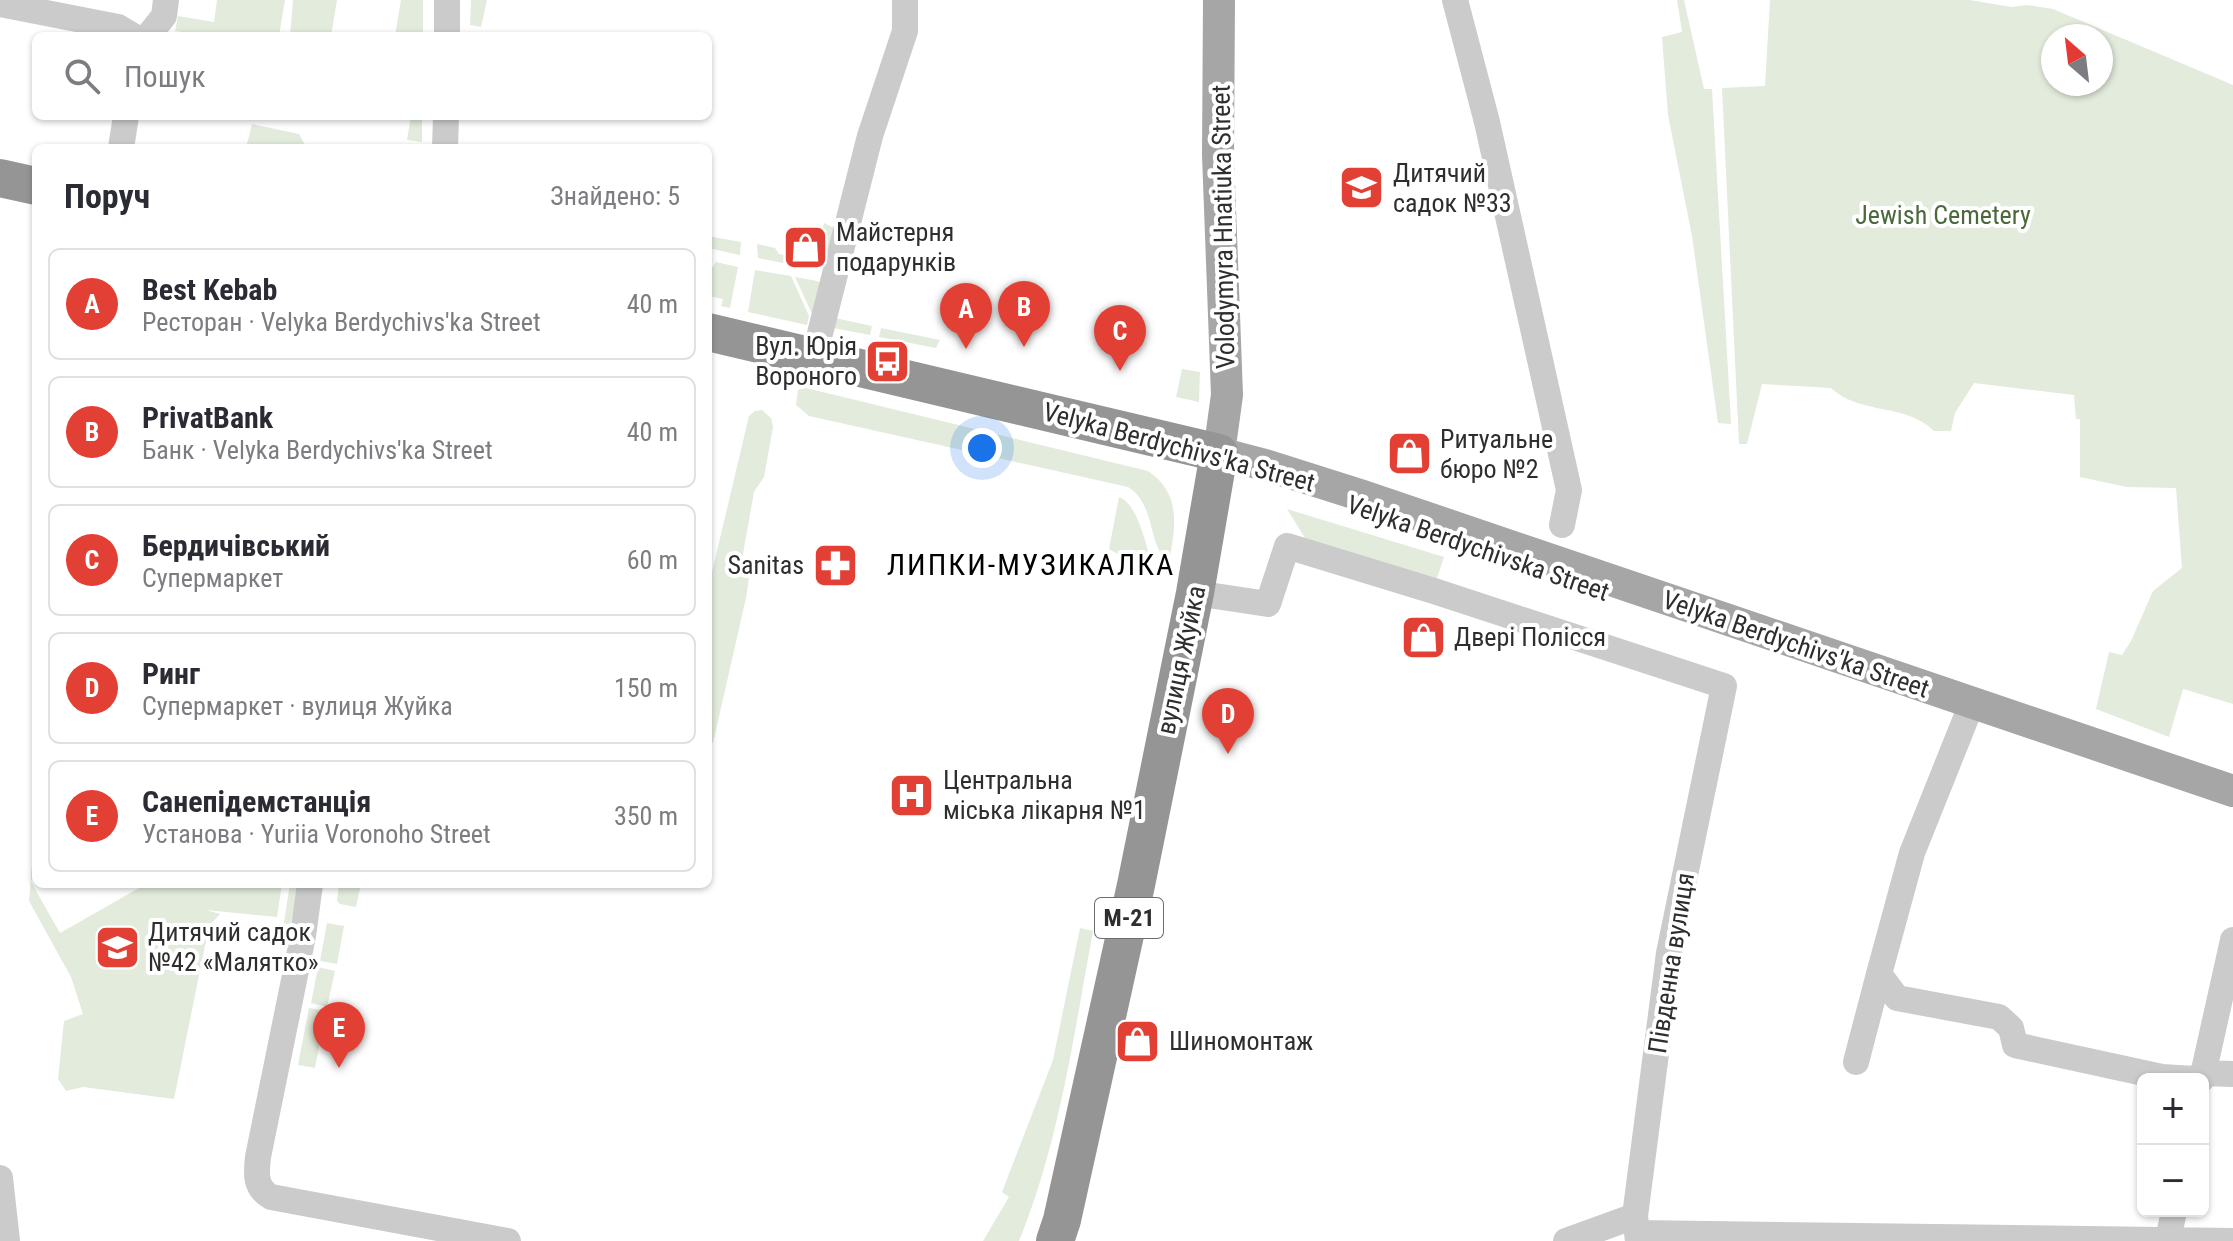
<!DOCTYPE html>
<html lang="uk">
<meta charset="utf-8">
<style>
body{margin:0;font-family:"Roboto Condensed",sans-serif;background:#f7f7f7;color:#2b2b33}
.controls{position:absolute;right:24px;bottom:24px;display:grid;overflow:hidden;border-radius:12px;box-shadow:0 2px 6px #0004}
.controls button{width:72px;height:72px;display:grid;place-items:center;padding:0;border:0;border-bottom:2px solid #e1e1e2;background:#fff;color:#2b2b33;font:40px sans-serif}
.compass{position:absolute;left:2041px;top:24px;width:72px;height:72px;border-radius:50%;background:#fff;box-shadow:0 2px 6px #0004;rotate:332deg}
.you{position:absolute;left:982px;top:448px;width:28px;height:28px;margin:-20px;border:6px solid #fff;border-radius:50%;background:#1a73e8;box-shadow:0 0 0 12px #1a73e833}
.badge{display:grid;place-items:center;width:52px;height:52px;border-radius:50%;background:#e24034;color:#fff;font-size:26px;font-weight:700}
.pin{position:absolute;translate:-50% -66px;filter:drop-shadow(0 2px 4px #0008)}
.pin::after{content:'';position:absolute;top:42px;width:28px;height:24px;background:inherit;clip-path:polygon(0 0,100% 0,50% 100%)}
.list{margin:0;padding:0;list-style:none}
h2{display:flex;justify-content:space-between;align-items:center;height:104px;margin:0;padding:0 32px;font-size:34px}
h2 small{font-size:26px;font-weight:400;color:#7c7c81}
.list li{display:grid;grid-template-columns:52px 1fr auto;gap:24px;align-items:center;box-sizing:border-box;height:112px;margin:0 16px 16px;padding:0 16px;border:2px solid #e1e1e2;border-radius:12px}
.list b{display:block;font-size:30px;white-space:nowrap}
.list p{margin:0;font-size:26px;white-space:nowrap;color:#7c7c81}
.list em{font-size:26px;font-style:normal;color:#7c7c81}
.icon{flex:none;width:44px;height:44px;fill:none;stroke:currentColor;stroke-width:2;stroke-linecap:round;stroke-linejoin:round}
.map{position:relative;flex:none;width:2233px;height:1241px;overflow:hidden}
.search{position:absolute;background:#fff;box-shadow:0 2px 6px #0004;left:32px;top:32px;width:680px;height:88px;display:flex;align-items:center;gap:20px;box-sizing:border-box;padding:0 28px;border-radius:12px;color:#7c7c81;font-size:30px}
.panel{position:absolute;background:#fff;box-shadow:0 2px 6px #0004;left:32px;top:144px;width:680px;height:744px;border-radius:12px}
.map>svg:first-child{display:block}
</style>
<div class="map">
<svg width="2233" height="1241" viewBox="0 0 2233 1241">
<rect width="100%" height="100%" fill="#fff"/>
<path fill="#e2ebdc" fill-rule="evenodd" d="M217 0H285L279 36H213L175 31 178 16 214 22Z
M293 0H337L331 36H290Z
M401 0H423V36H395Z
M471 0H487L481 27 470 25Z
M1677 0H1684L1704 89H1712L1731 424 1718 423 1692 236 1668 115 1662 37 1682 32Z
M1770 0H1970L2011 7 2027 5 2053 9 2233 85V704L2183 689 2169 737 2096 709 2109 652 2122 655 2131 641 2153 591 2182 568 2176 488 2127 487 2080 477V419H2076L2074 395 1974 383 1955 413 1951 431H1934C1907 403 1859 415 1831 388L1762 384 1747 444H1739L1722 88 1765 86ZM2053 36H2101V84H2053Z
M411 116H422V142L407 140Z
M252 124 299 134 305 145 302 148H246Z
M824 223 834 228 826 266 798 265 800 253 817 256Z
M708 236 741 242 740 255 708 248Z
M757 244 775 248 779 254 784 255 783 263 758 258Z
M716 262 738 267 730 308 721 306 723 299 708 296V274Z
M755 270 791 276 809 316 807 325 748 312Z
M795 277 817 281 824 285 813 316Z
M835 318 872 326 870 335 828 327Z
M881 328 940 340 936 348 879 337Z
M1182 369 1200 372 1199 402 1176 397Z
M802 387 1148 471C1181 493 1176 526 1169 561 1147 548 1157 505 1128 487L809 416 796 405 798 390Z
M762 410 771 418 773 427 764 477 754 492 739 576 749 578 746 598 713 743 708 742V589L749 416 755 411Z
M1119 497C1140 505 1148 554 1154 575L1109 549Z
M1287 509 1444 557 1434 587 1313 551Z
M36 816V863L31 882 60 933 146 884H282L277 917 206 910 220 914 209 926 174 1099 83 1087 66 1091 58 1079 64 1021 83 1014 71 977 29 901Z
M290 884H299L290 929 283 928Z
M339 884H361L356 907 340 904 337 901Z
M327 923 344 926 337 964 320 961Z
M1080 928 1093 931C1074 1034 1059 1144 1019 1241H983L1009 1197 1002 1192 1053 1060Z
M318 967 335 971 327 1007 311 1003Z
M309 1008 326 1011 315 1068 298 1065Z"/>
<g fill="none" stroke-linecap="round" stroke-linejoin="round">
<path stroke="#cbcbcb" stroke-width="26" d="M1455 0 1487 122 1569 490 1562 525
M0 4 118 27 133 36
M148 36 164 16 166 0
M447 36V0
M121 148 126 116
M445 148 446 116
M814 357 870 136 905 31V0
M1195 593 1268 604 1287 546 1434 591 1724 686 1669 953 1635 1216 1638 1241
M1968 713 1912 853 1879 974 1897 998 1999 1017 2011 1028 2015 1045 2162 1077 2194 1079 2203 1073 2233 1074
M310 884 303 936 258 1157C256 1174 255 1188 271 1197L508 1241
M1856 1062 1879 974
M2202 1079 2233 940
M0 1178 7 1241
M1637 1233 2233 1241
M2168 1240 2174 1211
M1566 1241 1635 1216"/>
<path stroke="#a6a6a6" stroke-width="32" d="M1219 0 1218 155 1227 395 1219 453 1265 465 1363 496 2233 791"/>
<path stroke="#959595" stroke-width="38" d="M0 178 36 186
M708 332 1219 453 1195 593 1136 885 1062 1220 1055 1241"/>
</g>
<defs>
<symbol id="school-square" viewBox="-11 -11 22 22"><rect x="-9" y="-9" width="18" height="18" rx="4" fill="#e24034" stroke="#fff"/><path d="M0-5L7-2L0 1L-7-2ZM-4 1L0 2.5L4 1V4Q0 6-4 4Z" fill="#fff"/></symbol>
<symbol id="shop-square" viewBox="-11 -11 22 22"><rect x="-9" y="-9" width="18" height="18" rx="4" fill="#e24034" stroke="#fff"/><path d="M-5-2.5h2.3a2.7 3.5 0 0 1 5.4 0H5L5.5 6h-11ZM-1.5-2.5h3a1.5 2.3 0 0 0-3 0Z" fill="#fff"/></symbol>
<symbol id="bus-square" viewBox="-11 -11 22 22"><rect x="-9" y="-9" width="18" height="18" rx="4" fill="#e24034" stroke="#fff"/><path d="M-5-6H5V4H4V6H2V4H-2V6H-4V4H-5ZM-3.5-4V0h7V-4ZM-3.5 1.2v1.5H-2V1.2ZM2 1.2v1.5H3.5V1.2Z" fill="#fff"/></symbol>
<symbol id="pharmacy-square" viewBox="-11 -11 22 22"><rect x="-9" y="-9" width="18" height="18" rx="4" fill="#e24034" stroke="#fff"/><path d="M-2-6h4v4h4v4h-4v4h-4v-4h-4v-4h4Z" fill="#fff"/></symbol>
<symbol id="hospital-square" viewBox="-11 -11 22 22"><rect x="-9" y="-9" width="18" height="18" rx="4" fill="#e24034" stroke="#fff"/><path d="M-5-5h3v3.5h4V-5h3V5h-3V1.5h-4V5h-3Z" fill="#fff"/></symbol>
</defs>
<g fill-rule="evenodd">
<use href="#school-square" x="1336" y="162" width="51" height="51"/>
<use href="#shop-square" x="780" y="222" width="51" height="51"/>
<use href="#bus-square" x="862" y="336" width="51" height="51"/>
<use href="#shop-square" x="1384" y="428" width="51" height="51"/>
<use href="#pharmacy-square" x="810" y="540" width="51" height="51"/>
<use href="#shop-square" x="1398" y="612" width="51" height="51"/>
<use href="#hospital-square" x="886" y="770" width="51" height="51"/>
<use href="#school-square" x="92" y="922" width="51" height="51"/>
<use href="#shop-square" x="1112" y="1016" width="51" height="51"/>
</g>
<g text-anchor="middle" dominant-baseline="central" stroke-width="8" stroke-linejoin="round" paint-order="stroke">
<rect fill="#fff" stroke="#6d6d6d" stroke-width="2" x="1095" y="898" width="68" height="40" rx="6"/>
<g font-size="24" font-weight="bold" fill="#2e2e2e">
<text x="1129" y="918">М-21</text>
</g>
<g font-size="26" fill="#2e2e2e" stroke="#fff" text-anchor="start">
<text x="1393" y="173">Дитячий<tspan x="1393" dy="30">садок №33</tspan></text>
<text x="836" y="232">Майстерня<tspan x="836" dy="30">подарунків</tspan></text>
<text x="857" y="346" text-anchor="end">Вул. Юрія<tspan x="857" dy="30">Вороного</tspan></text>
<text x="1440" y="439">Ритуальне<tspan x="1440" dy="30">бюро №2</tspan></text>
<text x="804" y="565" text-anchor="end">Sanitas</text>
<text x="1454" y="637">Двері Полісся</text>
<text x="943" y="780">Центральна<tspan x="943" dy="30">міська лікарня №1</tspan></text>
<text x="148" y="932">Дитячий садок<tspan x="148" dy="30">№42 «Малятко»</tspan></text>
<text x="1169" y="1041">Шиномонтаж</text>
</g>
<g font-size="26" fill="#4b693d" stroke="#fff">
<text x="1943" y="215">Jewish Cemetery</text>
</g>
<g font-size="26" fill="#2e2e2e" stroke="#fff">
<text transform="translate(1223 227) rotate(-91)">Volodymyra Hnatiuka Street</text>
<text transform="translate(1179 447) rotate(15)">Velyka Berdychivs'ka Street</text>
<text transform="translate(1478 548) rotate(19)">Velyka Berdychivska Street</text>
<text transform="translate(1796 644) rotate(19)">Velyka Berdychivs'ka Street</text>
<text transform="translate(1181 660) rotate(-78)">вулиця Жуйка</text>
<text transform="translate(1671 963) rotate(-81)">Південна вулиця</text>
</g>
<g font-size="30" letter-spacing="2" fill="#000" stroke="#fff">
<text x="1031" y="564">ЛИПКИ-МУЗИКАЛКА</text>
</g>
</g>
</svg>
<div class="controls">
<button>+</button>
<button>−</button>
</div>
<svg class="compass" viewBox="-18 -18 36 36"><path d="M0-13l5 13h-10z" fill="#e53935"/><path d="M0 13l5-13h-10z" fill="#7c7c81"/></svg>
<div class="you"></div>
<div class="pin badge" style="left:966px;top:349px">A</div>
<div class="pin badge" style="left:1024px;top:347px">B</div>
<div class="pin badge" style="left:1120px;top:371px">C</div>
<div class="pin badge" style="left:1228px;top:754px">D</div>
<div class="pin badge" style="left:339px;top:1068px">E</div>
<div class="search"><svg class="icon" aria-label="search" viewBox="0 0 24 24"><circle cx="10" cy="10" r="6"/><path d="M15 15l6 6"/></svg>Пошук</div>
<section class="panel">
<h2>Поруч<small>Знайдено: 5</small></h2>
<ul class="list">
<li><span class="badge">A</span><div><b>Best Kebab</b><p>Ресторан · Velyka Berdychivs'ka Street</p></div><em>40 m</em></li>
<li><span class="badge">B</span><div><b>PrivatBank</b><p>Банк · Velyka Berdychivs'ka Street</p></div><em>40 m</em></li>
<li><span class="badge">C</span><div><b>Бердичівський</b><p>Супермаркет</p></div><em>60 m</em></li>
<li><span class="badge">D</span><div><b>Ринг</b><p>Супермаркет · вулиця Жуйка</p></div><em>150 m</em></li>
<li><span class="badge">E</span><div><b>Санепідемстанція</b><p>Установа · Yuriia Voronoho Street</p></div><em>350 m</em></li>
</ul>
</section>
</div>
